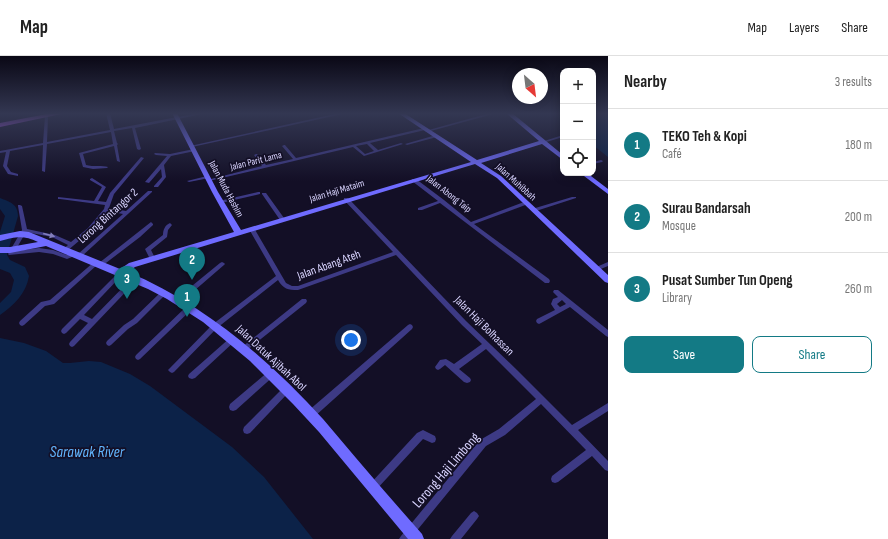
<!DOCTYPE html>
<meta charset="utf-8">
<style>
body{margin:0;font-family:"Sofia Sans Condensed",sans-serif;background:#f2f2f2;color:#222}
.controls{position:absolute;right:12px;top:12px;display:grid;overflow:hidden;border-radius:8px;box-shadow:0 2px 10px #0003}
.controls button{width:36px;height:36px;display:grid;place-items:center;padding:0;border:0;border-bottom:1px solid #e0e0e0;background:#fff;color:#222;font:20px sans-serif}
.compass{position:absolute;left:512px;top:12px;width:36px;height:36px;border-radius:50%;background:#fff;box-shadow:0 2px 10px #0003;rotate:152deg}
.you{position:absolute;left:351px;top:284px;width:14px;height:14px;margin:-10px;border:3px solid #fff;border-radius:50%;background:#1a73e8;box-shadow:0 0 0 6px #1a73e833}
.badge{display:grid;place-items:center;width:26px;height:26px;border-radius:50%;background:#137a85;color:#fff;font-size:13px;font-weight:700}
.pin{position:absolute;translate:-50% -33px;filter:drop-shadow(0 1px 2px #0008)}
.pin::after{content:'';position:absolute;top:21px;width:14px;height:12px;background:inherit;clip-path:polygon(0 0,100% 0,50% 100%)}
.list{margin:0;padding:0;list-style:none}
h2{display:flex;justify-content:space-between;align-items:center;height:52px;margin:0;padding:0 16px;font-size:17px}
h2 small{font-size:13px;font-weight:400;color:#767676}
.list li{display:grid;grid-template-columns:26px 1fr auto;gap:12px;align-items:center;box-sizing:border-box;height:72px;padding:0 16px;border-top:1px solid #e0e0e0}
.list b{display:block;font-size:15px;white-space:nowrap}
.list p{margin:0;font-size:13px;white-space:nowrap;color:#767676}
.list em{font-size:13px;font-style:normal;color:#767676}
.actions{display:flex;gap:8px;padding:12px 16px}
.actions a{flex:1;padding:9px 0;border:1px solid #137a85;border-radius:8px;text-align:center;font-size:14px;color:#137a85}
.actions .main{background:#137a85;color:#fff}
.icon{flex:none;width:22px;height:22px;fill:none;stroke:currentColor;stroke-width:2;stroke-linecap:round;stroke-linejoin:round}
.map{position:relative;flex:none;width:608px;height:483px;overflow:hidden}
header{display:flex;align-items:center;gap:24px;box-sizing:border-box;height:56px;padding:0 20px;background:#fff;border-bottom:1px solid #e0e0e0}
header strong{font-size:19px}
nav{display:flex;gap:22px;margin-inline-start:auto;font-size:14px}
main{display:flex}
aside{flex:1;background:#fff}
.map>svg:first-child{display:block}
</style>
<header>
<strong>Map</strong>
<nav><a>Map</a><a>Layers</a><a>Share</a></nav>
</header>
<main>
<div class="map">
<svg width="608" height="483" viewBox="0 0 608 483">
<rect width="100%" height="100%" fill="#130f26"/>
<path fill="#0c2248" d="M593 57H608V101L593 89Z
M0 142C10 146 18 148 18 160L7 199 10 204 25 211 29 220C26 238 14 249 0 259V247L11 236 14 224 10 217 0 213V176L5 160 0 153Z
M0 282 24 287 46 295 63 307H70L89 305 101 306 130 318 150 330 232 391 264 421 313 483H0Z"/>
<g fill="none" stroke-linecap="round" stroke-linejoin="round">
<path fill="#3d3a85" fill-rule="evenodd" d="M106 57H110L114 73 198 57H207L135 72 141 93 139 94 137 93 132 72 114 75 117 87 118 88 117 89 120 106 117 105 114 90 83 98 86 109C93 111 103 109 108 111L107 112 93 113 83 111 79 97 113 88 111 76 47 88 45 116 42 115 43 89 10 95 7 110 11 116 18 118V120L8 118 3 110 6 96 0 97V95L43 87 45 60 48 61 47 86 110 74Z
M339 57H347L192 91 190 90Z
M490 57H497L427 76 425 75Z
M424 72H425V74L370 87 378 94 401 87 403 88 364 100 353 91 209 125 207 124 262 110 254 99 256 98H257L266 109 293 103 282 90 284 89H285L296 102ZM367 88 374 95 365 98 356 90Z
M436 79H437V81L407 89 405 88Z
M563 79V81L543 87 541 86Z
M194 93 196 94 195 95 171 100 164 109 166 121 158 131H154V130L162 121 161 113 149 127 145 126 167 100 156 99 154 98 155 97 170 98Z
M141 101 144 102 114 138 109 152 126 155 148 135H152V136L81 201H77V199L67 203 53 198 39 196 9 199 8 198 22 174 18 150V149H20L22 150 27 173 55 179 71 186 88 172 104 153 105 149 60 143H58V141L94 145 102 131 90 124V123L92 122 106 131 98 145 106 146 110 137ZM107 155 123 158 78 198 77 197 75 196 67 199 53 194 39 192 15 195 26 176 52 181 68 189 62 194 65 196 67 195 92 174Z
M601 104 603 105 602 106 593 108V106Z
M207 120 209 121V122L189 126 187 125Z
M412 123H416L444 144 471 166 524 146H528V148L474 168 549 223 550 225 549 227H545L440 147 422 154H418V152L438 145 412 125Z
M258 136H260V138L221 147 219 146V145Z
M262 137H266L284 162V164H280L262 138Z
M572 141H576V142L536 155H532V153Z
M344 142H348L466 265 517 314 572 369 608 347V355L578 374 608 405V415L605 414 592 400 558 426 555 427 552 426 551 423 552 420 586 394 541 348 505 379 486 390 410 483H399L401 480 480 384 499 373 536 343 486 293 459 313 470 322 471 324 470 326 467 327 464 326 445 309 440 313 438 314 436 313 435 311 440 304 446 303 454 308 482 288 462 269 396 199 298 234C288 234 283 233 278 224L217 272 174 316 172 317 170 316 168 314 170 312 213 268 276 220 249 173 250 172H254L286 227 292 230H298L393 196 344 144Z
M151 166 153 168V169L140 181 102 210 100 211 97 209 54 248 45 250 24 269 22 270 20 269 19 267 20 265 41 246 50 244 94 206H98L99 207Z
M170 167 172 169 168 174 167 181 151 194 155 202 152 204 150 203 145 193 163 179C163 174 165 169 170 167Z
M222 206 224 207 225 208 224 209 180 247H176L175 245 176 243 220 207Z
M608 206V210L596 215 593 213 594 212Z
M121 215 123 216 124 217 123 218 84 259 92 263 133 221H137L138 223 74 290 72 291 70 290 69 288 70 286 88 267 80 263 66 277 64 278 62 277 61 275 62 273 119 216Z
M554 234H558L608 274V281L606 280 570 251 541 267 539 268 537 267 536 265 537 263 555 254 551 248 553 243 558 241 553 236ZM562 244 566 248 560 251 557 248Z
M162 235H164L167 237 137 267 128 273 111 289 109 290 107 289 106 287 107 285 124 269 133 263Z
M302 243H306L307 245 306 247 246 295 244 296 242 295 241 293 242 291Z
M187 250H191L192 252 191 254 140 303 138 304 136 303 135 301 136 299Z
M410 268 412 269 413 271 412 273 314 361 311 362 308 361 307 358 308 355 408 269Z
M233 280 235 281 236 283 235 285 195 322 192 323 189 322 188 320 189 318 231 281Z
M272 314 275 315 276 317 275 319 236 354 233 355 230 354 229 351 230 348 269 315Z
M286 331 289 332 290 334 289 336 250 377 247 378 244 377 243 374 244 371 283 332Z
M423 374 435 380 436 383 435 386 432 387 423 383 375 435 372 436 369 435 368 432 369 429 417 377Z
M474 455 477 457 479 460 477 463 461 483H450L452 480 471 457Z"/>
<path fill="#6f6bff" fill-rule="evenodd" d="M172 57H177L218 136 241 174 471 106 398 57H404L477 104 539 85 506 57H512L563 99V104L542 88 481 107 501 120 608 219V227L605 226 497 122 475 108 135 211 128 216C204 248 268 303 323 363 334 376 345 389 356 402 378 428 400 453 422 478L424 483H408L319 376 293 348 250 305 203 266 167 243 148 233 46 190 10 197H0V191H10L38 186C23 179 16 181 0 185V179L20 175 29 176 120 213 129 207 234 176 212 136Z
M580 117H587L608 133V138Z"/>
<path fill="#c25bff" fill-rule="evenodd" d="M52 57H66L0 71V67Z"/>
</g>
<defs><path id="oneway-solid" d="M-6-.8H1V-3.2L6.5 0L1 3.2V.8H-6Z"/></defs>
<use fill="#837fbc" href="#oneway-solid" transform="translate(49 179) rotate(15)"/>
<linearGradient id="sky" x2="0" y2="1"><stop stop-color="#0a0815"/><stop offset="0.46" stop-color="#333752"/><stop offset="1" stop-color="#333752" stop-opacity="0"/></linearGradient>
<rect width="608" height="125" fill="url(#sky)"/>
<g text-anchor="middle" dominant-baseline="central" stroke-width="3.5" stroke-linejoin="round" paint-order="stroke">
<g font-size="10" fill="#d9d4ff" stroke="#130f26">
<text transform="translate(256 105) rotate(-14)">Jalan Parit Lama</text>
<text transform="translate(516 126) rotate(42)">Jalan Muhibbah</text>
<text transform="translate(226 133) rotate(62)">Jalan Muda Hashim</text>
<text transform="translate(337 135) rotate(-17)">Jalan Haji Mataim</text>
<text transform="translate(449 138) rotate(38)">Jalan Abong Taip</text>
</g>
<g font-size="12" fill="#d9d4ff" stroke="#130f26">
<text transform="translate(108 160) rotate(-42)">Lorong Bintangor 2</text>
<text transform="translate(329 209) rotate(-20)">Jalan Abang Ateh</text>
<text transform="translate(484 270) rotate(45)">Jalan Haji Bolhassan</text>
<text transform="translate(271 302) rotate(43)">Jalan Datuk Ajibah Abol</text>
</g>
<g font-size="14" fill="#d9d4ff" stroke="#130f26">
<text transform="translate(446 414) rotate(-49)">Lorong Haji Limbong</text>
</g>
<g font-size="16" font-style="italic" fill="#62b6ff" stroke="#130f26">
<text x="87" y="396">Sarawak River</text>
</g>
</g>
</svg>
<div class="controls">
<button>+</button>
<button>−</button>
<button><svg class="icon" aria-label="locate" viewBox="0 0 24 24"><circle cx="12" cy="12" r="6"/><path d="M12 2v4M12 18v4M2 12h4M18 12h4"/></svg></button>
</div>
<svg class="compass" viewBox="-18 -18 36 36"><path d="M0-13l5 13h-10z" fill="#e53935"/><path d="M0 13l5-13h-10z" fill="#767676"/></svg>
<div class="you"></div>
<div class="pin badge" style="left:187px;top:261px">1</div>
<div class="pin badge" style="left:192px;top:224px">2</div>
<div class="pin badge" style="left:127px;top:243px">3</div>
</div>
<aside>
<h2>Nearby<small>3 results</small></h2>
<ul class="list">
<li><span class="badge">1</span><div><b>TEKO Teh &amp; Kopi</b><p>Café</p></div><em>180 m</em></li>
<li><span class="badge">2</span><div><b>Surau Bandarsah</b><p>Mosque</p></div><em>200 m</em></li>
<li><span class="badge">3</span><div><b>Pusat Sumber Tun Openg</b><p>Library</p></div><em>260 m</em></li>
</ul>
<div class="actions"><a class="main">Save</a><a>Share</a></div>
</aside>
</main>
